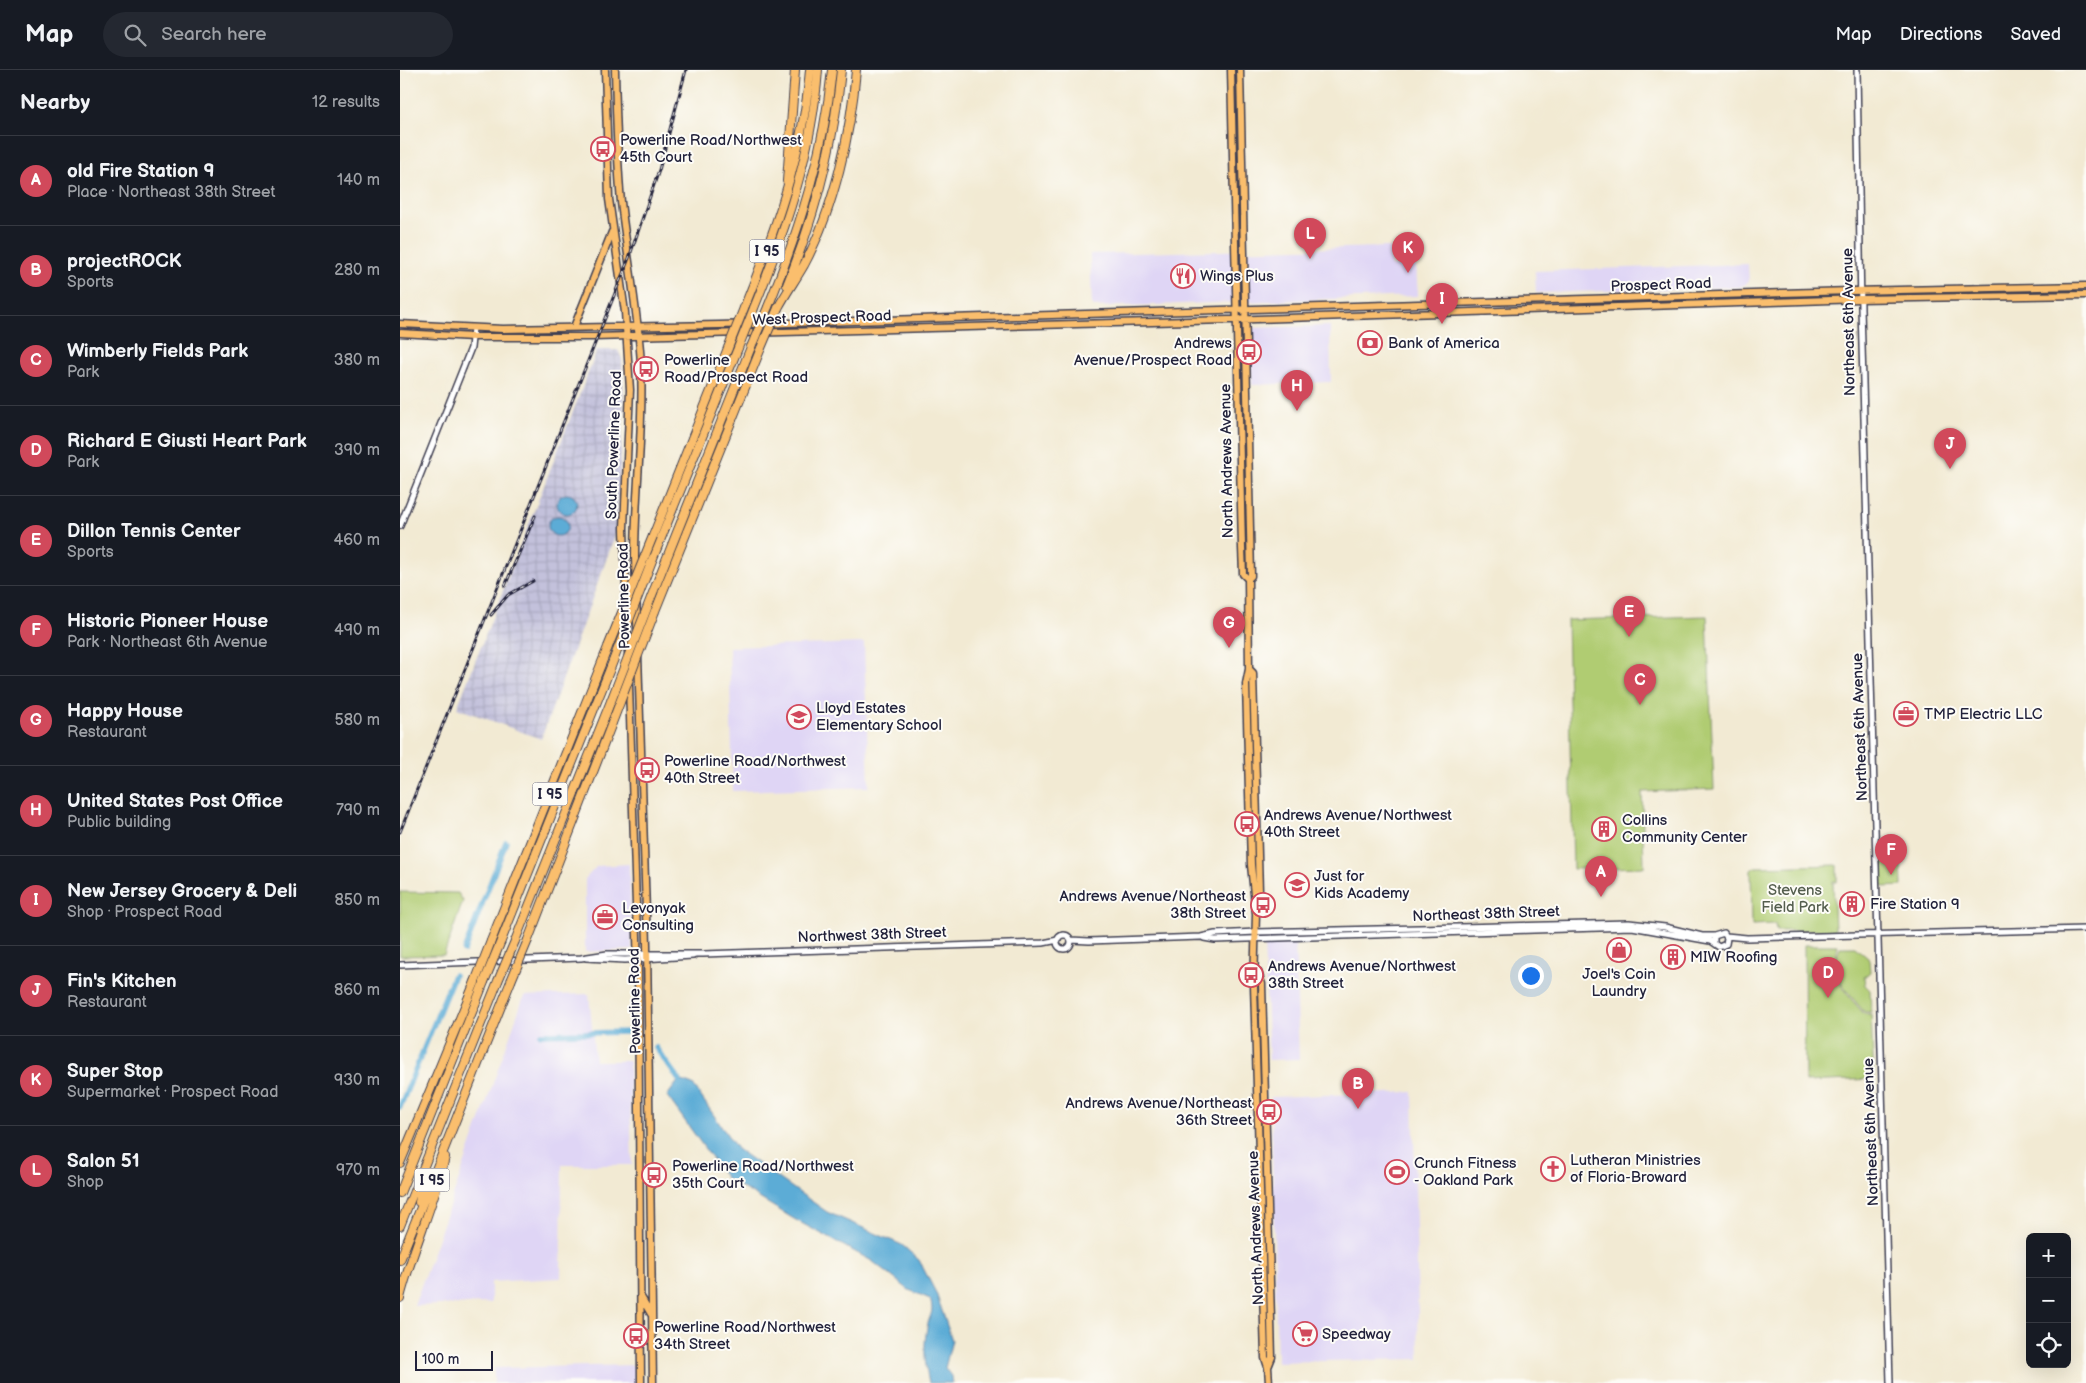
<!DOCTYPE html>
<meta charset="utf-8">
<style>
body{margin:0;font-family:"Balsamiq Sans",sans-serif;background:#242831;color:#f1f3f6}
.controls{position:absolute;right:15px;bottom:15px;display:grid;overflow:hidden;border-radius:8px;box-shadow:0 5px 20px #0002}
.controls button{width:45px;height:45px;display:grid;place-items:center;padding:0;border:0;border-bottom:1px solid #363941;background:#171b24;color:#f1f3f6;font:25px sans-serif}
.scale{position:absolute;left:15px;bottom:12px;width:78px;box-sizing:border-box;padding-left:5px;border:2px solid #22223b;border-top:0;font-size:14px;line-height:18px;white-space:nowrap;color:#22223b;-webkit-text-stroke:4px #fdfcf7;paint-order:stroke}
.you{position:absolute;left:1130px;top:905px;width:18px;height:18px;margin:-12px;border:4px solid #fff;border-radius:50%;background:#1a73e8;box-shadow:0 0 0 8px #1a73e833}
.badge{display:grid;place-items:center;width:32px;height:32px;border-radius:50%;background:#d1495b;color:#fff;font-size:16px;font-weight:700}
.pin{position:absolute;translate:-50% -41px;filter:drop-shadow(0 1px 2px #0008)}
.pin::after{content:'';position:absolute;top:26px;width:18px;height:15px;background:inherit;clip-path:polygon(0 0,100% 0,50% 100%)}
.list{margin:0;padding:0;list-style:none}
h2{display:flex;justify-content:space-between;align-items:center;height:65px;margin:0;padding:0 20px;font-size:21px}
h2 small{font-size:16px;font-weight:400;color:#9ea1a6}
.list li{display:grid;grid-template-columns:32px 1fr auto;gap:15px;align-items:center;box-sizing:border-box;height:90px;padding:0 20px;border-top:1px solid #363941}
.list b{display:block;font-size:19px;white-space:nowrap}
.list p{margin:0;font-size:16px;white-space:nowrap;color:#9ea1a6}
.list em{font-size:16px;font-style:normal;color:#9ea1a6}
.icon{flex:none;width:28px;height:28px;fill:none;stroke:currentColor;stroke-width:2;stroke-linecap:round;stroke-linejoin:round}
.map{position:relative;flex:none;width:1686px;height:1313px;overflow:hidden}
header{display:flex;align-items:center;gap:30px;box-sizing:border-box;height:70px;padding:0 25px;background:#171b24;border-bottom:1px solid #363941}
header strong{font-size:24px}
nav{display:flex;gap:28px;margin-inline-start:auto;font-size:18px}
.search{width:350px;height:45px;background:#242831;display:flex;align-items:center;gap:12px;box-sizing:border-box;padding:0 18px;border-radius:28px;color:#9ea1a6;font-size:19px}
main{display:flex}
aside{flex:1;background:#171b24}
.map>svg:first-child{display:block}
</style>
<header>
<strong>Map</strong>
<div class="search"><svg class="icon" aria-label="search" viewBox="0 0 24 24"><circle cx="10" cy="10" r="6"/><path d="M15 15l6 6"/></svg>Search here</div>
<nav><a>Map</a><a>Directions</a><a>Saved</a></nav>
</header>
<main>
<aside>
<h2>Nearby<small>12 results</small></h2>
<ul class="list">
<li><span class="badge">A</span><div><b>old Fire Station 9</b><p>Place · Northeast 38th Street</p></div><em>140 m</em></li>
<li><span class="badge">B</span><div><b>projectROCK</b><p>Sports</p></div><em>280 m</em></li>
<li><span class="badge">C</span><div><b>Wimberly Fields Park</b><p>Park</p></div><em>380 m</em></li>
<li><span class="badge">D</span><div><b>Richard E Giusti Heart Park</b><p>Park</p></div><em>390 m</em></li>
<li><span class="badge">E</span><div><b>Dillon Tennis Center</b><p>Sports</p></div><em>460 m</em></li>
<li><span class="badge">F</span><div><b>Historic Pioneer House</b><p>Park · Northeast 6th Avenue</p></div><em>490 m</em></li>
<li><span class="badge">G</span><div><b>Happy House</b><p>Restaurant</p></div><em>580 m</em></li>
<li><span class="badge">H</span><div><b>United States Post Office</b><p>Public building</p></div><em>790 m</em></li>
<li><span class="badge">I</span><div><b>New Jersey Grocery &amp; Deli</b><p>Shop · Prospect Road</p></div><em>850 m</em></li>
<li><span class="badge">J</span><div><b>Fin's Kitchen</b><p>Restaurant</p></div><em>860 m</em></li>
<li><span class="badge">K</span><div><b>Super Stop</b><p>Supermarket · Prospect Road</p></div><em>930 m</em></li>
<li><span class="badge">L</span><div><b>Salon 51</b><p>Shop</p></div><em>970 m</em></li>
</ul>
</aside>
<div class="map">
<svg width="1686" height="1313" viewBox="0 0 1686 1313">
<defs>
<pattern id="industrial-grid" width="8" height="8" patternUnits="userSpaceOnUse" patternTransform="scale(1.25)"><rect width="8" height="8" fill="#c3c1db"/><path d="M0 4h8M4 0v8" fill="none" stroke="#a7a6bd"/></pattern>
</defs>
<rect width="100%" height="100%" fill="#fdfcf7"/>
<filter id="ink" filterUnits="userSpaceOnUse"><feTurbulence type="fractalNoise" baseFrequency=".02" numOctaves="2"/><feDisplacementMap in="SourceGraphic" scale="10" xChannelSelector="R" yChannelSelector="G"/><feConvolveMatrix kernelMatrix="1 2 1 2 8 2 1 2 1" color-interpolation-filters="sRGB"/></filter>
<filter id="wash" filterUnits="userSpaceOnUse"><feTurbulence type="fractalNoise" baseFrequency=".0096" numOctaves="4" result="noise"/><feDisplacementMap in="SourceGraphic" scale="20" xChannelSelector="R" yChannelSelector="G"/><feGaussianBlur stdDeviation="1.12" result="paint"/><feColorMatrix in="noise" values="0 0 0 0 0 0 0 0 0 0 0 0 0 0 0 0 0 1.4 0 .05"/><feComposite in="paint" operator="in"/></filter>
<g filter="url(#wash)">
<rect width="100%" height="100%" fill="#f2ead3"/>
<path fill="#dfd5f5" d="M989 177 991 196H1016L1018 226 692 237 690 184Z
M1348 194 1349 212 1340 217 1136 223 1135 201Z
M930 256 931 312 852 315 850 258Z
M464 573 469 717 333 721 329 577Z
M229 794 232 880 185 882V809L197 796Z
M895 870 899 989 869 990 864 872Z
M189 924 195 991H229L232 1095H162L161 1208 91 1212V1233L14 1236 124 926Z
M1013 1022 1019 1289 877 1292 871 1027Z
M237 1295V1313H94V1298Z"/>
<path fill="url(#industrial-grid)" d="M197 280H218L222 289 224 336 216 463 141 669 57 638Z"/>
<path fill="#b0cc72" stroke="#697756" d="M1307 546 1314 719 1242 722 1244 797 1173 799 1167 550Z
M1501 791 1502 816 1482 817V792Z
M1437 795V812H1433L1435 860 1376 861 1375 854 1352 855 1351 800 1355 797Z
M0 822 58 823 63 831 44 885 0 886Z
M1404 875H1438C1429 909 1444 920 1464 944H1471L1474 1009 1405 1012Z
M1440 877H1455L1469 889 1470 902 1464 907 1465 915 1470 920 1471 942H1464C1447 920 1428 907 1440 877Z"/>
<path fill="#5cacd6" stroke="#3f6788" d="M157 434a10 10 0 1 1 20 0a10 10 0 1 1-20 0Z
M148 456a10 10 0 1 1 20 0a10 10 0 1 1-20 0Z
M279 1010 293 1015 337 1079 427 1142 502 1175 519 1190 536 1223 552 1270 545 1298 551 1306 552 1313H529C525 1295 523 1277 527 1258 529 1244 535 1244 530 1229L509 1220 472 1191 394 1149 326 1108 267 1026Z"/>
<g fill="none" stroke-linecap="round" stroke-linejoin="round">
<path stroke="#5cacd6" stroke-width="5.5" d="M64 881 106 772
M141 964 229 962
M256 978 279 1010
M0 1037 54 905"/>
</g>
</g>
<g filter="url(#ink)">
<g fill="none" stroke-linecap="round" stroke-linejoin="round">
<defs>
<path id="minor" d="M1457 0 1461 238 1490 1313
M0 456 71 278 73 258
M657 872a7 7 0 1 1 14 0a7 7 0 1 1-14 0Z
M1326 866 1347 868 1686 859
M804 868 815 870 1232 857 1310 871 1319 877 1326 874 1327 868 1324 863 1314 866V872
M671 870 689 871 801 867 815 864 856 862 1229 853 1265 857 1302 866H1314
M186 888 225 890 293 886
M0 895 181 888 207 884H303L643 873 658 870"/>
<path id="major" d="M205 0 209 129 225 242 230 320 224 458 238 898 241 1313
M215 0C216 44 217 88 221 132 227 186 238 240 241 294 244 359 235 422 235 487L247 874 253 1313
M831 0 842 478 843 504 848 509
M840 0 851 506 848 509 849 599 846 614 851 795 856 844 854 916 865 1288 868 1297 869 1313
M0 254 103 259 319 255 1451 221 1686 216
M174 257 212 162
M0 263 73 267H194L828 250 1460 229 1686 225
M849 599 853 603 859 821 856 827
M858 902 862 914 872 1287 868 1297
M241 1227 251 1244"/>
<path id="highway" d="M387 111 395 0
M387 215C415 146 434 74 441 0
M368 237C399 161 424 83 432 0
M344 238C375 161 403 84 410 0
M354 238C385 161 412 84 418 0
M378 238C386 223 396 209 404 195 434 139 451 63 456 0
M253 466 328 278
M253 488 338 278
M254 520 351 277
M255 541 361 278
M128 870 212 653
M91 871 208 577
M101 871 210 599
M115 871 211 631
M0 1093 75 912
M0 1123 84 912
M19 1132 26 1102
M0 1156 98 911
M0 1190 111 911
M0 1228C12 1180 34 1135 45 1087"/>
</defs>
<use href="#minor" stroke="#414052" stroke-width="8"/>
<use href="#major" stroke="#414052" stroke-width="9"/>
<use href="#highway" stroke="#414052" stroke-width="10"/>
<use href="#minor" stroke="#fff" stroke-width="5"/>
<use href="#major" stroke="#fabe6d" stroke-width="6"/>
<use href="#highway" stroke="#fabe6d" stroke-width="8"/>
<defs>
<path id="rail" d="M105 516 135 446
M91 545 108 525 133 511
M0 762 229 188 259 100 286 0"/>
</defs>
<use href="#rail" stroke="#22223b" stroke-width="3"/>
<use href="#rail" stroke="#fdfcf7" stroke-width="1" stroke-dasharray="4" stroke-linecap="butt"/>
<defs>
<path id="highway-bridge" d="M351 277 368 237
M328 278 344 238
M338 278 354 238
M361 278 378 238
M208 577 253 466
M210 599 253 488
M211 631 254 520
M212 653 255 541
M98 911 115 871
M111 911 128 870
M75 912 91 871
M84 912 101 871"/>
</defs>
<use href="#highway-bridge" stroke="#414052" stroke-width="10" stroke-linecap="butt"/>
<use href="#highway-bridge" stroke="#fabe6d" stroke-width="8"/>
</g>
</g>
<defs>
<symbol id="bus-ring" viewBox="-11 -11 22 22"><circle r="9.5" fill="#fdfcf7" stroke="#d1495b" stroke-width="1.5"/><path d="M-5-6H5V4H4V6H2V4H-2V6H-4V4H-5ZM-3.5-4V0h7V-4ZM-3.5 1.2v1.5H-2V1.2ZM2 1.2v1.5H3.5V1.2Z" fill="#d1495b"/></symbol>
<symbol id="restaurant-ring" viewBox="-11 -11 22 22"><circle r="9.5" fill="#fdfcf7" stroke="#d1495b" stroke-width="1.5"/><path d="M-5-6h1v4h1v-4h1v4h1v-4h1v5L-1.5 .5V6h-2V.5L-5-1ZM5-6V6H3V1.5H1.5Q1.5-4 5-6Z" fill="#d1495b"/></symbol>
<symbol id="bank-ring" viewBox="-11 -11 22 22"><circle r="9.5" fill="#fdfcf7" stroke="#d1495b" stroke-width="1.5"/><path d="M-6-4H6V4H-6ZM0-2.3a2.3 2.3 0 1 0 0 4.6a2.3 2.3 0 1 0 0-4.6Z" fill="#d1495b"/></symbol>
<symbol id="office-ring" viewBox="-11 -11 22 22"><circle r="9.5" fill="#fdfcf7" stroke="#d1495b" stroke-width="1.5"/><path d="M-6-3h4V-5.5h4V-3h4V5H-6ZM-1-4.5V-3h2v-1.5ZM-6 0V1H6V0Z" fill="#d1495b"/></symbol>
<symbol id="school-ring" viewBox="-11 -11 22 22"><circle r="9.5" fill="#fdfcf7" stroke="#d1495b" stroke-width="1.5"/><path d="M0-5L7-2L0 1L-7-2ZM-4 1L0 2.5L4 1V4Q0 6-4 4Z" fill="#d1495b"/></symbol>
<symbol id="building-ring" viewBox="-11 -11 22 22"><circle r="9.5" fill="#fdfcf7" stroke="#d1495b" stroke-width="1.5"/><path d="M-4-6H4V6H1V3H-1V6H-4ZM-2.5-4.3h1.7v1.8h-1.7ZM.8-4.3h1.7v1.8H.8ZM-2.5-1h1.7V.8h-1.7ZM.8-1h1.7V.8H.8Z" fill="#d1495b"/></symbol>
<symbol id="shop-ring" viewBox="-11 -11 22 22"><circle r="9.5" fill="#fdfcf7" stroke="#d1495b" stroke-width="1.5"/><path d="M-5-2.5h2.3a2.7 3.5 0 0 1 5.4 0H5L5.5 6h-11ZM-1.5-2.5h3a1.5 2.3 0 0 0-3 0Z" fill="#d1495b"/></symbol>
<symbol id="church-ring" viewBox="-11 -11 22 22"><circle r="9.5" fill="#fdfcf7" stroke="#d1495b" stroke-width="1.5"/><path d="M-1.2-6h2.4v3.5h3.3v2.4h-3.3V6h-2.4V-.1h-3.3v-2.4h3.3Z" fill="#d1495b"/></symbol>
<symbol id="stadium-ring" viewBox="-11 -11 22 22"><circle r="9.5" fill="#fdfcf7" stroke="#d1495b" stroke-width="1.5"/><path d="M0-5a6.5 5 0 1 0 0 10a6.5 5 0 1 0 0-10ZM-3.5-1.8h7v3.6h-7Z" fill="#d1495b"/></symbol>
<symbol id="supermarket-ring" viewBox="-11 -11 22 22"><circle r="9.5" fill="#fdfcf7" stroke="#d1495b" stroke-width="1.5"/><path d="M-6-5.5h2.5l.6 2H6L4.5 2H-2.5L-4.4-4H-6ZM-1.5 3.2a1.3 1.3 0 1 0 .1 0ZM3 3.2a1.3 1.3 0 1 0 .1 0Z" fill="#d1495b"/></symbol>
</defs>
<g fill-rule="evenodd">
<use href="#bus-ring" x="189" y="65" width="28" height="28"/>
<use href="#restaurant-ring" x="769" y="192" width="28" height="28"/>
<use href="#bank-ring" x="956" y="259" width="28" height="28"/>
<use href="#bus-ring" x="835" y="268" width="28" height="28"/>
<use href="#bus-ring" x="232" y="285" width="28" height="28"/>
<use href="#office-ring" x="1492" y="630" width="28" height="28"/>
<use href="#school-ring" x="385" y="633" width="28" height="28"/>
<use href="#bus-ring" x="233" y="686" width="28" height="28"/>
<use href="#bus-ring" x="833" y="740" width="28" height="28"/>
<use href="#building-ring" x="1190" y="745" width="28" height="28"/>
<use href="#school-ring" x="883" y="801" width="28" height="28"/>
<use href="#building-ring" x="1438" y="820" width="28" height="28"/>
<use href="#bus-ring" x="849" y="821" width="28" height="28"/>
<use href="#office-ring" x="191" y="833" width="28" height="28"/>
<use href="#shop-ring" x="1205" y="866" width="28" height="28"/>
<use href="#building-ring" x="1259" y="873" width="28" height="28"/>
<use href="#bus-ring" x="837" y="891" width="28" height="28"/>
<use href="#bus-ring" x="855" y="1028" width="28" height="28"/>
<use href="#church-ring" x="1139" y="1085" width="28" height="28"/>
<use href="#stadium-ring" x="983" y="1088" width="28" height="28"/>
<use href="#bus-ring" x="240" y="1091" width="28" height="28"/>
<use href="#supermarket-ring" x="891" y="1250" width="28" height="28"/>
<use href="#bus-ring" x="222" y="1252" width="28" height="28"/>
</g>
<g text-anchor="middle" dominant-baseline="central" stroke-width="4" stroke-linejoin="round" paint-order="stroke">
<g fill="#fdfcf7" stroke="#646373" stroke-width="1">
<rect x="349.5" y="169.5" width="35" height="23" rx="4"/>
<rect x="132.5" y="712.5" width="35" height="23" rx="4"/>
<rect x="14.5" y="1098.5" width="35" height="23" rx="4"/>
</g>
<g font-size="14" font-weight="bold" fill="#22223b">
<text x="367" y="181">I 95</text>
<text x="150" y="724">I 95</text>
<text x="32" y="1110">I 95</text>
</g>
<g font-size="15" fill="#22223b" stroke="#fdfcf7" text-anchor="start">
<text x="220" y="70">Powerline Road/Northwest<tspan x="220" dy="17">45th Court</tspan></text>
<text x="800" y="206">Wings Plus</text>
<text x="832" y="273" text-anchor="end">Andrews<tspan x="832" dy="17">Avenue/Prospect Road</tspan></text>
<text x="988" y="273">Bank of America</text>
<text x="264" y="290">Powerline<tspan x="264" dy="17">Road/Prospect Road</tspan></text>
<text x="416" y="638">Lloyd Estates<tspan x="416" dy="17">Elementary School</tspan></text>
<text x="1524" y="644">TMP Electric LLC</text>
<text x="264" y="691">Powerline Road/Northwest<tspan x="264" dy="17">40th Street</tspan></text>
<text x="864" y="745">Andrews Avenue/Northwest<tspan x="864" dy="17">40th Street</tspan></text>
<text x="1222" y="750">Collins<tspan x="1222" dy="17">Community Center</tspan></text>
<text x="914" y="806">Just for<tspan x="914" dy="17">Kids Academy</tspan></text>
<text x="846" y="826" text-anchor="end">Andrews Avenue/Northeast<tspan x="846" dy="17">38th Street</tspan></text>
<text x="1470" y="834">Fire Station 9</text>
<text x="222" y="838">Levonyak<tspan x="222" dy="17">Consulting</tspan></text>
<text x="1290" y="887">MIW Roofing</text>
<text x="868" y="896">Andrews Avenue/Northwest<tspan x="868" dy="17">38th Street</tspan></text>
<text x="1219" y="904" text-anchor="middle">Joel's Coin<tspan x="1219" dy="17">Laundry</tspan></text>
<text x="852" y="1033" text-anchor="end">Andrews Avenue/Northeast<tspan x="852" dy="17">36th Street</tspan></text>
<text x="1170" y="1090">Lutheran Ministries<tspan x="1170" dy="17">of Floria-Broward</tspan></text>
<text x="1014" y="1093">Crunch Fitness<tspan x="1014" dy="17">- Oakland Park</tspan></text>
<text x="272" y="1096">Powerline Road/Northwest<tspan x="272" dy="17">35th Court</tspan></text>
<text x="254" y="1257">Powerline Road/Northwest<tspan x="254" dy="17">34th Street</tspan></text>
<text x="922" y="1264">Speedway</text>
</g>
<g font-size="15" fill="#22223b" stroke="#fdfcf7">
<text transform="translate(1261 215) rotate(-2)">Prospect Road</text>
<text transform="translate(422 248) rotate(-2)">West Prospect Road</text>
<text transform="translate(1449 252) rotate(-91)">Northeast 6th Avenue</text>
<text transform="translate(214 375) rotate(-88)">South Powerline Road</text>
<text transform="translate(827 391) rotate(-91)">North Andrews Avenue</text>
<text transform="translate(224 526) rotate(-91)">Powerline Road</text>
<text transform="translate(1460 657) rotate(-92)">Northeast 6th Avenue</text>
<text transform="translate(1086 844) rotate(-2)">Northeast 38th Street</text>
<text transform="translate(472 865) rotate(-2)">Northwest 38th Street</text>
<text transform="translate(235 931) rotate(-91)">Powerline Road</text>
<text transform="translate(1471 1062) rotate(-92)">Northeast 6th Avenue</text>
<text transform="translate(856 1158) rotate(-92)">North Andrews Avenue</text>
</g>
<g font-size="15" fill="#545e4e" stroke="#fdfcf7">
<text x="1395" y="820">Stevens<tspan x="1395" dy="17">Field Park</tspan></text>
</g>
</g>
</svg>
<div class="controls">
<button>+</button>
<button>−</button>
<button><svg class="icon" aria-label="locate" viewBox="0 0 24 24"><circle cx="12" cy="12" r="6"/><path d="M12 2v4M12 18v4M2 12h4M18 12h4"/></svg></button>
</div>
<div class="scale">100 m</div>
<div class="you"></div>
<div class="pin badge" style="left:1201px;top:827px">A</div>
<div class="pin badge" style="left:958px;top:1039px">B</div>
<div class="pin badge" style="left:1240px;top:635px">C</div>
<div class="pin badge" style="left:1428px;top:928px">D</div>
<div class="pin badge" style="left:1229px;top:567px">E</div>
<div class="pin badge" style="left:1491px;top:805px">F</div>
<div class="pin badge" style="left:829px;top:578px">G</div>
<div class="pin badge" style="left:897px;top:341px">H</div>
<div class="pin badge" style="left:1042px;top:254px">I</div>
<div class="pin badge" style="left:1550px;top:399px">J</div>
<div class="pin badge" style="left:1008px;top:203px">K</div>
<div class="pin badge" style="left:910px;top:189px">L</div>
</div>
</main>
